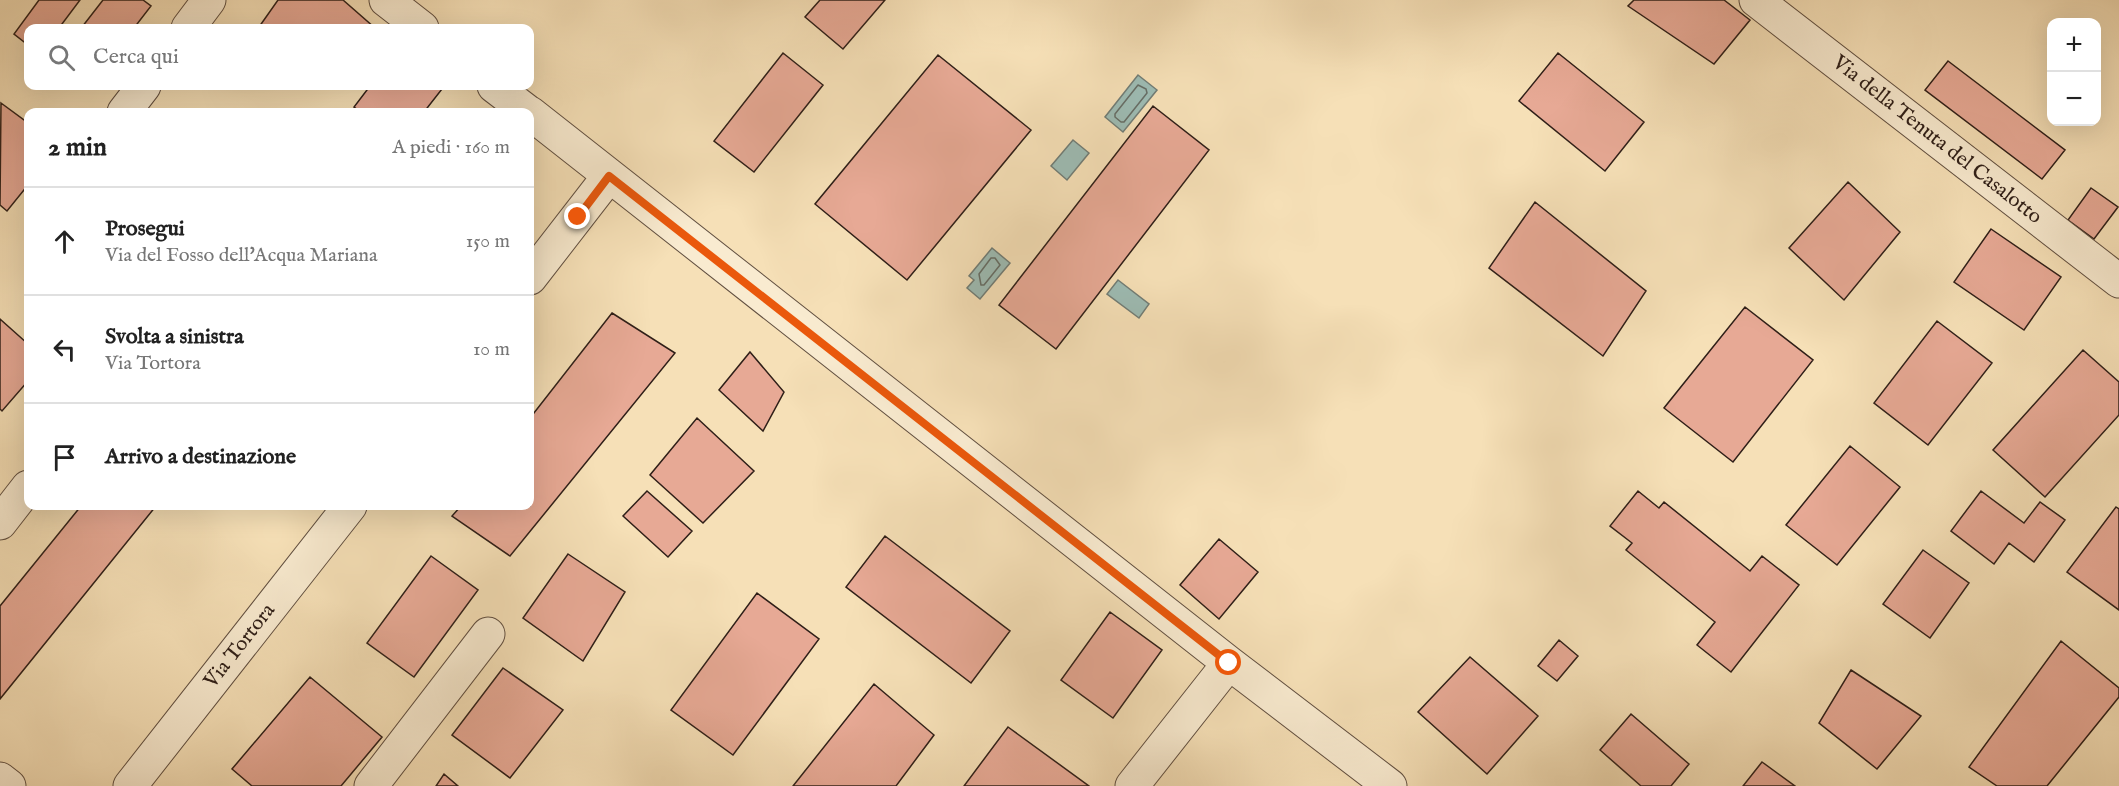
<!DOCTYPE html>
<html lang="it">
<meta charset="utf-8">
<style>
body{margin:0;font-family:"IM FELL English",serif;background:#f6f6f6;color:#222}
.controls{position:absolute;right:18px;top:18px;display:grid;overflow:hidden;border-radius:12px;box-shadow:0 6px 24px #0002}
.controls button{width:54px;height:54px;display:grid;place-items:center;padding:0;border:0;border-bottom:2px solid #e0e0e0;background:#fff;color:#222;font:30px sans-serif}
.stop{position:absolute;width:18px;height:18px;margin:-14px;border:4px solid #ea580c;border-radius:50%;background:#fff}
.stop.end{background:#ea580c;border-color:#fff;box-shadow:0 2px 6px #0008}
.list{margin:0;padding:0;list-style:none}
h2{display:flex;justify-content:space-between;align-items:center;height:78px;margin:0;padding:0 24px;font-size:26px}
h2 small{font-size:20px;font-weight:400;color:#767676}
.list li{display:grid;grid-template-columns:39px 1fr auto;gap:18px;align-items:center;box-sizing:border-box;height:108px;padding:0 24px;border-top:2px solid #e0e0e0}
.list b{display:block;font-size:22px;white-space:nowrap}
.list p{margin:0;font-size:20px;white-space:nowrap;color:#767676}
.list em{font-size:20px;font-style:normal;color:#767676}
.icon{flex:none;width:33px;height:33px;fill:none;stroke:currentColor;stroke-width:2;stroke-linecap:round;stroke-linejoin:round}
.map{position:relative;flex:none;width:2119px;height:786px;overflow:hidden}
.search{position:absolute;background:#fff;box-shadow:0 6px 24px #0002;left:24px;top:24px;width:510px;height:66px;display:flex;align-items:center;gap:15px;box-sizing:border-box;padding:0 21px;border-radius:12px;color:#767676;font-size:22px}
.panel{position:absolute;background:#fff;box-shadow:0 6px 24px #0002;left:24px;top:108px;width:510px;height:402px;border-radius:12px}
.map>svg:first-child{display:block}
</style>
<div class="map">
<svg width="2119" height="786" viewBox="0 0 2119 786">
<rect width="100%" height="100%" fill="#f6e0b7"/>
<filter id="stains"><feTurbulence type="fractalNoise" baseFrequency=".00333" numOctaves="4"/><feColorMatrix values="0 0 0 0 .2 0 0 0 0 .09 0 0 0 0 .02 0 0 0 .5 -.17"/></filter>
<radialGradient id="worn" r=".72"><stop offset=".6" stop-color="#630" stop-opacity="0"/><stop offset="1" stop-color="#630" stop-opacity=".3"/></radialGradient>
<path fill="#9dbcb4" stroke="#717d76" stroke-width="1.5" d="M1138 75 1157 90 1123 132 1105 117Z
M1073 140 1089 153 1067 180 1051 166Z
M992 248 1010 263 980 299 967 288 974 280 969 276Z
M1118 280 1149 304 1139 318 1107 294Z"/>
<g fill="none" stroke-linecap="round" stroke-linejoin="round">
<path stroke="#666e66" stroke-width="1.5" d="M1138 85 1146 89 1147 93 1124 122H1121L1115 117V114Z
M991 258H995L1000 265 984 285H981L979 274Z"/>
</g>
<path fill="#e7a995" stroke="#2f1f18" stroke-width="1.5" d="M39 0H80L59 28H28V45L14 34Z
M103 0H143L151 6 134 28H84L82 27Z
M278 0H343L375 28H261L259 27Z
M820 0H885L843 49 805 17Z
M1634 0H1724L1750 20 1714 64 1628 6Z
M783 53 823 85 754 172 714 141Z
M1558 53 1644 122 1605 171 1519 101Z
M938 55 1031 130 907 280 815 204Z
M1948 61 2065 150 2042 179 1925 90Z
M370 86H437L442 89 424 112H361L354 107Z
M1 103 28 123V185L7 211 0 205Z
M1153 106 1209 150 1056 349 999 305Z
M1848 182 1900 232 1844 300 1789 248Z
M2091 188 2118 207 2094 239 2068 220Z
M1535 202 1646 291 1603 356 1489 268Z
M1991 229 2061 277 2024 330 1954 282Z
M1745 307 1813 360 1733 462 1664 408Z
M612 313 675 353 510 556 452 516 461 506H530V418Z
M0 319 28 344V381L2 411 0 409Z
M1937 321 1992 363 1928 445 1874 403Z
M2083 350 2119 382V415L2045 497 1993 450Z
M750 352 784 392 763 431 719 390Z
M697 418 754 471 703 523 650 475Z
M1850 446 1900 487 1837 565 1786 525Z
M647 491 692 531 668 557 623 516Z
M1638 491 1659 508 1664 502 1750 571 1762 556 1799 585 1731 672 1697 645 1715 622 1626 550 1632 543 1610 526Z
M1981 491 2024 523 2040 502 2065 520 2034 562 2009 543 1994 564 1951 531Z
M81 506H156L0 699V606Z
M2116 507 2119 509V610L2067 572Z
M885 536 1010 631 971 683 846 587Z
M1219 539 1258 572 1219 619 1180 585Z
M1923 550 1969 583 1930 638 1883 604Z
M568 554 625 592 583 661 523 618Z
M431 556 478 590 414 677 367 643Z
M757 593 819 639 733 755 671 710Z
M1110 612 1162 650 1113 718 1061 680Z
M1559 640 1578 656 1557 681 1538 666Z
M2061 641 2119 688V697L2047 786H1997L1969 767Z
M1470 657 1538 716 1487 774 1418 712Z
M503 668 563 710 510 778 452 735Z
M1851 670 1921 716 1877 769 1819 723Z
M310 677 382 737 341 786H252L232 769Z
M874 684 934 735 896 786H793Z
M1631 714 1689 764 1671 786H1641L1600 750Z
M1008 727 1089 786H964Z
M1762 762 1795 786H1743Z
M444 774 458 786H436Z"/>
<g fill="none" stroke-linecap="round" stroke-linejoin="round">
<defs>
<path id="minor" d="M386 0 422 28
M1756 0 2119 281
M188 28 209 0
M494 86 528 112
M124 112 144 86
M530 113 1229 663 1390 786
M530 278 609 176
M0 523 28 487
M0 779 9 786
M130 786 350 506
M371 786 488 634
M1132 786 1229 663"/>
</defs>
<use href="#minor" stroke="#614f40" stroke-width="35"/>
<use href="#minor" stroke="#f9ebd0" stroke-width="33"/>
</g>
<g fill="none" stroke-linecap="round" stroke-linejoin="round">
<path stroke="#ea580c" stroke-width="8" d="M578 217 609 176 1229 663"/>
</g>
<g text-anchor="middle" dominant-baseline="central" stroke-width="4.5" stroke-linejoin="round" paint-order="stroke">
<g font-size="21" fill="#2f1f18" stroke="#f9ebd0">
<text transform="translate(1937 140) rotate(38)">Via della Tenuta del Casalotto</text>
<text transform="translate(240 646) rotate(-52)">Via Tortora</text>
</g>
</g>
<rect width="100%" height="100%" filter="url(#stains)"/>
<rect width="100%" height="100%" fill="url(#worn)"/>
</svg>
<div class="controls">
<button>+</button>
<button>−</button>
</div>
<div class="stop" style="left:1229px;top:663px"></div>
<div class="stop end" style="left:578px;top:217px"></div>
<div class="search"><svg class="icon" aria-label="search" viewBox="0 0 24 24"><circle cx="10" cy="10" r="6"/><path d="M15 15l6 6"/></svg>Cerca qui</div>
<section class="panel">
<h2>2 min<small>A piedi · 160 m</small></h2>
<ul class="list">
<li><svg class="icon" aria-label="ahead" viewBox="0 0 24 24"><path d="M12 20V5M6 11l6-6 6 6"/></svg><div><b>Prosegui</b><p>Via del Fosso dell'Acqua Mariana</p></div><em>150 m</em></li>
<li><svg class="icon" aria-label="left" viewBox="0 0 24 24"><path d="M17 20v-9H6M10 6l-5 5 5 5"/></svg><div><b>Svolta a sinistra</b><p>Via Tortora</p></div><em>10 m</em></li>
<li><svg class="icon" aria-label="arrive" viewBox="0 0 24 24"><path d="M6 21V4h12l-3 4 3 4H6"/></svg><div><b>Arrivo a destinazione</b></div></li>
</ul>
</section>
</div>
